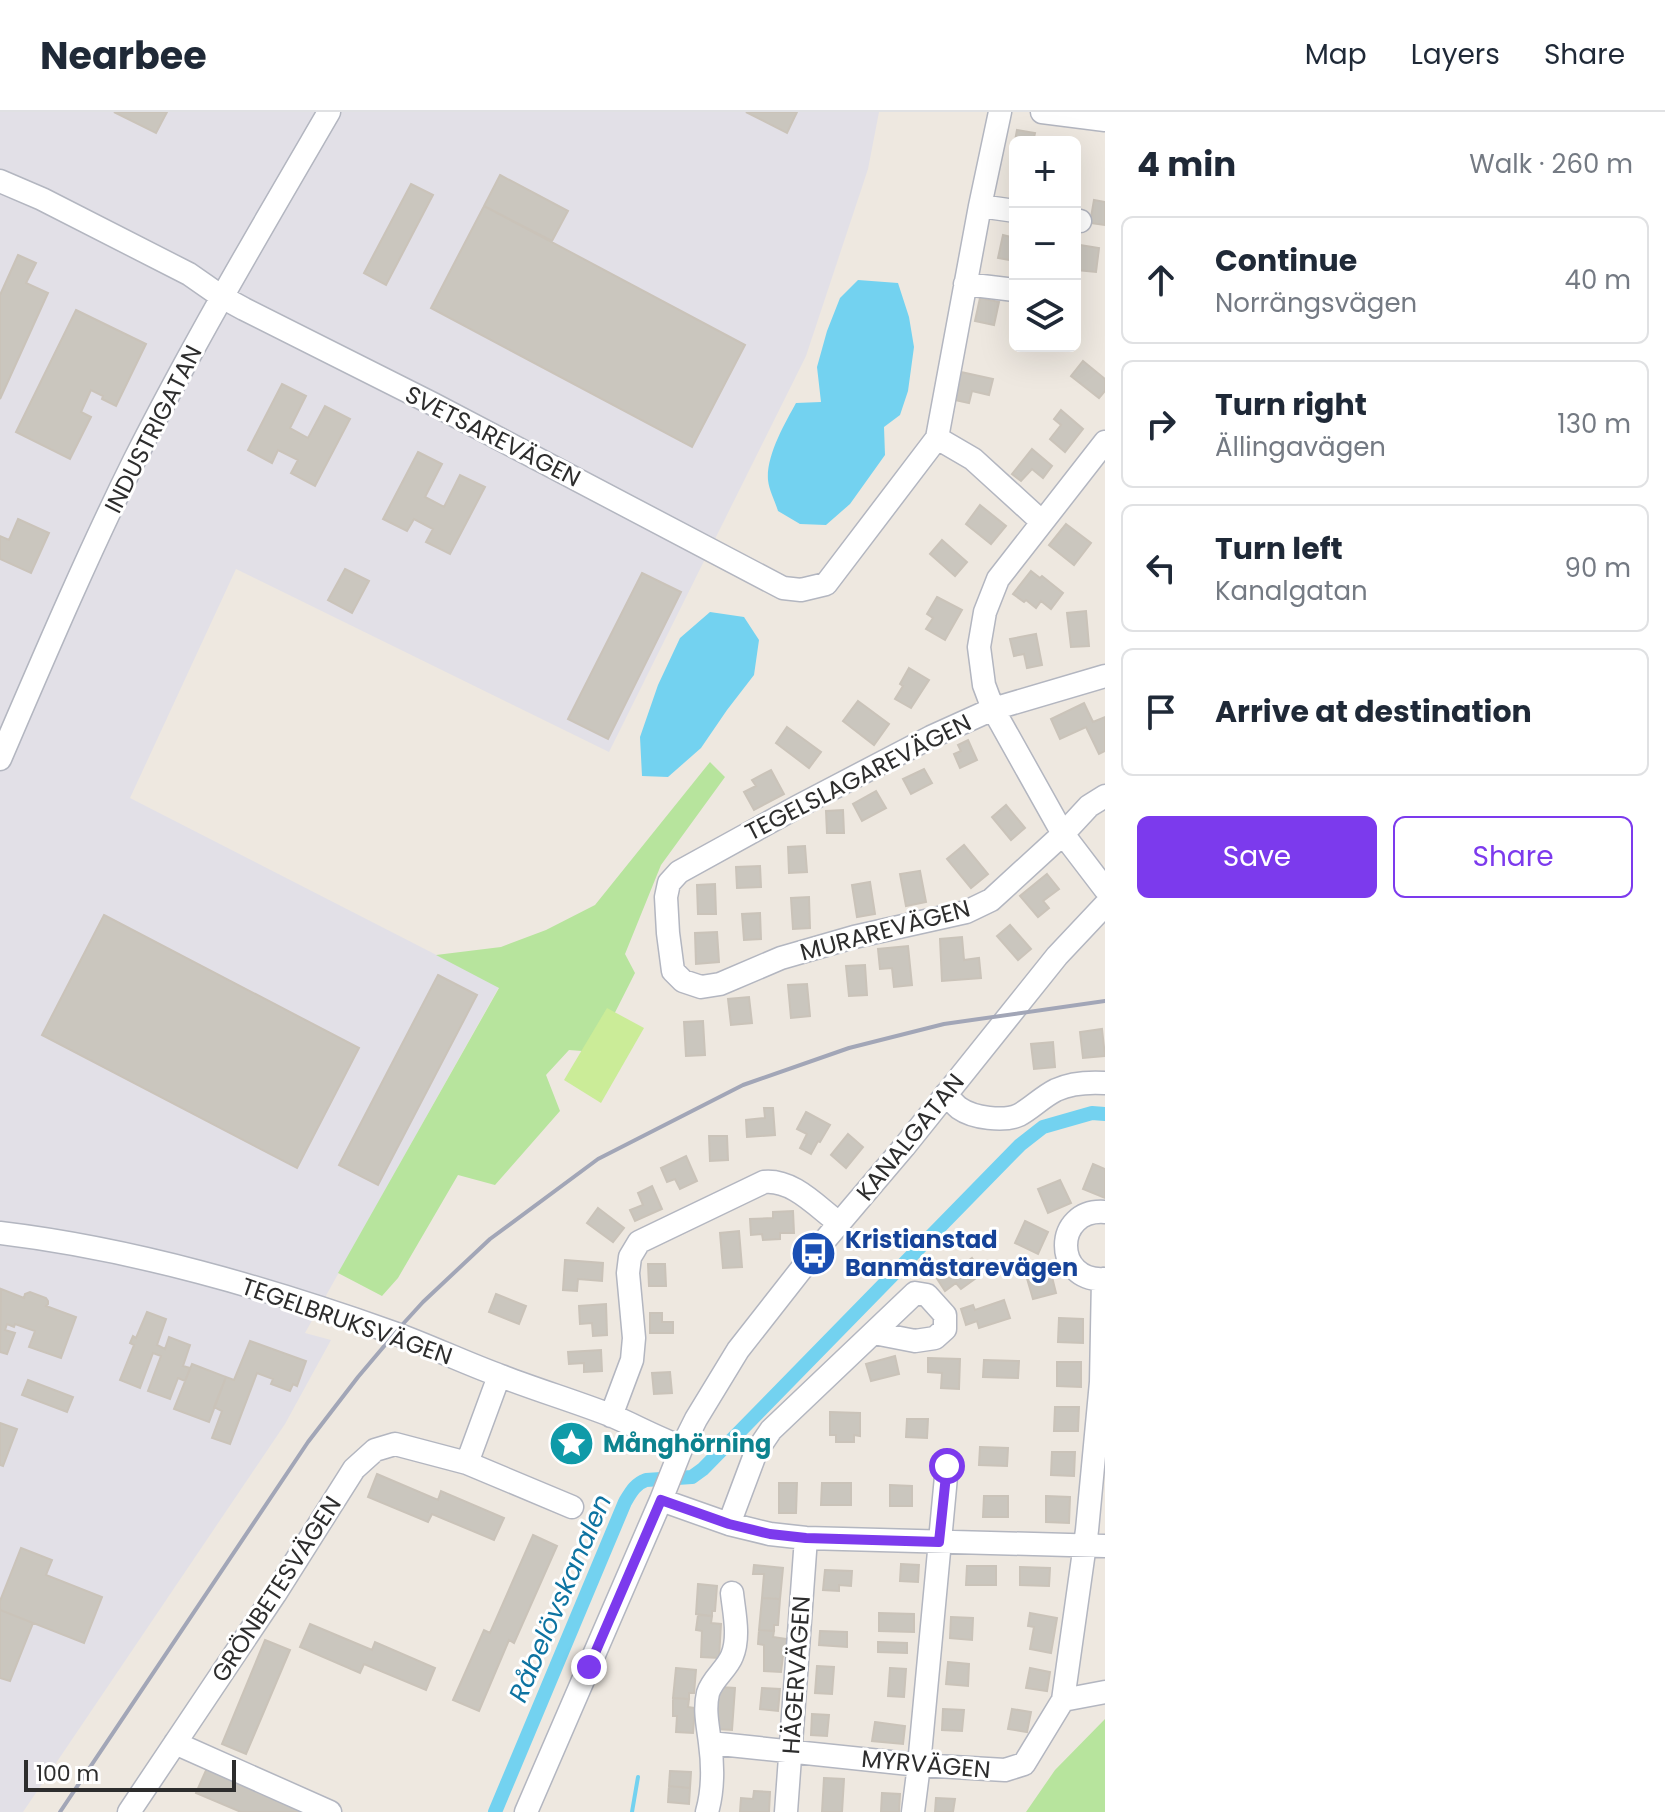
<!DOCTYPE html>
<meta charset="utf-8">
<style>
body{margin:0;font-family:Poppins,sans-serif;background:#f6f6f7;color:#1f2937}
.controls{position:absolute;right:24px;top:24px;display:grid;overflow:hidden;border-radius:12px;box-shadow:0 8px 32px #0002}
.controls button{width:72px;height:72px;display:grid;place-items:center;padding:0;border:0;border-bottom:2px solid #e0e1e3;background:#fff;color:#1f2937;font:40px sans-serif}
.scale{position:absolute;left:24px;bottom:20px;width:212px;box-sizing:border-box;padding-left:8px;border:4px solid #2d2d2d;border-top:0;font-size:22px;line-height:28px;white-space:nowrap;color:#2d2d2d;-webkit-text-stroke:6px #fff;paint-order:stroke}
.stop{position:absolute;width:24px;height:24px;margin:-18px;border:6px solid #7c3aed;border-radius:50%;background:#fff}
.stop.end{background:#7c3aed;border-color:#fff;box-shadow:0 2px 8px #0008}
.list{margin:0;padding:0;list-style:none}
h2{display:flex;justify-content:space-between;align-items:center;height:104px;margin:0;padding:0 32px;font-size:34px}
h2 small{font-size:26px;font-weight:400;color:#747a83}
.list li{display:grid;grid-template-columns:52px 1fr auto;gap:24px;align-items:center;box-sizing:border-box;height:128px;margin:0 16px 16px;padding:0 16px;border:2px solid #e0e1e3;border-radius:12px}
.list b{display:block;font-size:30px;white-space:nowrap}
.list p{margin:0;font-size:26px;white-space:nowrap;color:#747a83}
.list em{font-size:26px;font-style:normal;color:#747a83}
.actions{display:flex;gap:16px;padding:24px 32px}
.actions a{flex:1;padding:18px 0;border:2px solid #7c3aed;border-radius:12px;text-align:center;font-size:28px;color:#7c3aed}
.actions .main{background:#7c3aed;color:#fff}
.icon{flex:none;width:44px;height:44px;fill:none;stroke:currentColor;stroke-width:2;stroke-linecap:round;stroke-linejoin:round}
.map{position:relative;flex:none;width:1105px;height:1700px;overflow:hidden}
header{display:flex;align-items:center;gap:48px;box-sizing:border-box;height:112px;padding:0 40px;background:#fff;border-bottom:2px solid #e0e1e3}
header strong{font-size:38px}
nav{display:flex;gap:44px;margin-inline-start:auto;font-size:28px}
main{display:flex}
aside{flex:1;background:#fff}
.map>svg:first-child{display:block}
</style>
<header>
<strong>Nearbee</strong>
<nav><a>Map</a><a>Layers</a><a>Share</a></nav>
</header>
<main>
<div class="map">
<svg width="1105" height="1700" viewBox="0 0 1105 1700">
<rect width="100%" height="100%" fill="#eee8e0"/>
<path fill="#e2e0e7" d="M0 0H879L868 57 806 244 609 640 236 457 130 686 499 875 305 1221 331 1228 285 1312 23 1700H0Z"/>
<path fill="#b7e49d" d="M710 650 725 665 661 753 625 842 635 861 595 940 569 938 546 963 560 999 495 1073 458 1063 398 1166 382 1184 338 1161 499 876 436 843 501 835 546 818 595 793Z
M1105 1607V1700H1026L1055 1658Z"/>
<path fill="#cbec98" d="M607 896 644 916 601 991 564 968Z"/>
<path fill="#73d2f0" d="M858 168 898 171 909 205 914 235 908 279 900 303 884 315 885 343 850 392 826 413 800 412 778 399C775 389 769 378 768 368 766 344 785 311 796 291L821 290 817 255 827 219 840 186Z
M710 500 744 505 759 528 754 563 727 598 701 636 668 665 642 664 640 625 658 573 680 526Z"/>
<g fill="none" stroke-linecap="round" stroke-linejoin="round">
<path stroke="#73d2f0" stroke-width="4" d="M632 1700 638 1665"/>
<path stroke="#73d2f0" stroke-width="14" d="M495 1700 625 1390C631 1380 635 1372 646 1368L692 1365 703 1357 1020 1033 1043 1015 1092 1001 1105 1002"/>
</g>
<path fill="#cac6be" stroke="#cac3b9" stroke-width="2" d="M114 0H167L156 21Z
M746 0H797L787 21Z
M1017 18 1035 21 1033 30H1015V39H1013Z
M500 63 568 99 552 129 484 94Z
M411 72 433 83 386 173 364 161Z
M1094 88 1105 90V113L1090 111Z
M484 94 745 233 692 335 431 196Z
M1003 123 1015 126V149L998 146Z
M1080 133 1099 136 1096 160 1077 158Z
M18 143 36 151 26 171 48 181 0 287V183Z
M980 186 999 190 994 213 975 209Z
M76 198 146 232 116 294 102 287 103 284 91 278 81 300 91 305 70 347 16 320Z
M1083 249 1105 267V279L1099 286 1071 264Z
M961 260 993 267 989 283 972 279 969 291 955 288Z
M282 272 306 284 290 316 308 326 325 294 350 307 315 374 291 361 298 348 278 338 272 351 248 338Z
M1061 298 1083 317 1065 340 1050 327 1061 313 1054 307Z
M1032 337 1052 354 1043 366 1032 357 1021 369 1012 362Z
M418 340 442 352 425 385 444 395 460 363 485 375 450 442 426 430 433 417 414 407 407 419 383 407Z
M980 393 1006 414 991 432 966 412Z
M18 407 49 421 31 461 0 447V424L9 428Z
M1066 412 1091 431 1074 453 1049 433Z
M942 428 967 450 955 464 930 442Z
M345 457 369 469 352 501 328 488Z
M1031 459 1040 466 1042 464 1063 481 1051 497 1041 489 1036 496 1026 488 1024 490 1013 482Z
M642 461 681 480 608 627 568 607Z
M937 485 962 498 945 528 926 517 933 506 927 502Z
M1086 499 1089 534 1071 535 1067 501Z
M1036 522 1042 553 1027 556 1024 542 1014 544 1010 527Z
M909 556 929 568 911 596 895 587 903 574 900 572Z
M858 589 889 612 874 633 843 609Z
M1084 591 1093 610 1105 605V639L1099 642 1086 615 1060 627 1051 607Z
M787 615 821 640 809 656 776 631Z
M968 628 977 648 960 656 954 642 961 639 958 633Z
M924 657 932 671 911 682 903 667Z
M771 658 784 682 754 698 744 680 756 674 752 668Z
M876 679 886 696 862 709 853 692Z
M1006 693 1025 716 1011 728 992 705Z
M843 698 844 721H827L826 699Z
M964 733 988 762 971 776 947 747Z
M805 734 807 760 789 761 788 735Z
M760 754 761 775 737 776 736 755Z
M920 759 926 790 906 794 900 762Z
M1047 762 1059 777 1043 789 1049 796 1038 805 1020 784Z
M870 770 875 802 857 805 852 773Z
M715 772 716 802H698L697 773Z
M809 785 810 816 793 817 791 786Z
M760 801 761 827 744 828 742 802Z
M104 803 359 936 297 1056 42 923Z
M1010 813 1031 837 1018 848 997 824Z
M717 820 719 850 696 852 695 821Z
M962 825 964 848 979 846 981 866 942 869 940 827Z
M908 834 912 873 894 875 892 856 880 857 878 837Z
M865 853 867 883 849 884 846 854Z
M438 863 477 883 378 1073 339 1053Z
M807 872 810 904 791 906 788 873Z
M749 885 752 911 731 913 728 887Z
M703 909 705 943 686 944 684 910Z
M1102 917 1105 944 1083 946 1080 920Z
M1053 930 1055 955 1034 957 1031 932Z
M764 996H773L775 1023 747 1025 746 1008 765 1006Z
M806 1000 830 1013 820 1030 818 1029 811 1042 800 1036 807 1022 797 1017Z
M848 1022 863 1035 846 1056 831 1043Z
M709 1024H727L728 1048 710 1049Z
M686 1044 697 1069 680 1077 675 1067 667 1070 661 1056Z
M1093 1052 1105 1057V1086L1083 1077Z
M1060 1068 1071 1091 1048 1101 1038 1077Z
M652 1074 662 1097 635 1109 630 1098 643 1093 638 1081Z
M598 1096 624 1116 613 1130 587 1111Z
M793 1099 794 1121H780V1127L763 1128 762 1122 751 1123 750 1107 773 1106V1100Z
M1025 1109 1048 1120 1038 1142 1015 1131Z
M739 1119 742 1155 723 1156 720 1121Z
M972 1146 983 1161 961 1177 956 1171 945 1179 936 1165 949 1156 952 1161Z
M565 1148 603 1151 602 1169 578 1167 577 1179 563 1178Z
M648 1152H665L666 1174H649Z
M1050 1157 1056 1181 1033 1187 1026 1163Z
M1 1177 24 1186 25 1182 30 1180 46 1186 48 1189V1192L46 1194 76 1205 61 1246 29 1235 35 1219 15 1212 14 1215 7 1212 5 1218 15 1221 7 1242 0 1240Z
M496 1182 526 1194 519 1212 489 1200Z
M1004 1188 1010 1206 979 1216 977 1209 966 1213 961 1197 973 1193 975 1198Z
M606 1192 607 1223 593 1224 592 1211 580 1212 579 1194Z
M147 1200 166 1207 157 1233 165 1237 169 1225 190 1233 183 1254 190 1256 185 1269 178 1266 170 1287 148 1279 161 1244 153 1241 140 1276 120 1268 134 1233 130 1231 133 1224 136 1226Z
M650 1201H662V1210H673V1221H650Z
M1059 1206 1083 1207V1231L1058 1230Z
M250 1229 306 1249 297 1274 293 1272 290 1279 271 1272 273 1267 257 1261 230 1332 212 1326 222 1299 214 1295 226 1265 234 1268Z
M601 1238 602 1259 584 1260V1251L569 1252 568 1240Z
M895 1244 899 1262 871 1269 866 1252Z
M928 1246 960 1247 959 1277 941 1276 942 1261 928 1260Z
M984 1248 1019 1249 1018 1266 983 1265Z
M1057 1250H1081V1275L1057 1274Z
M192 1252 226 1265 209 1310 174 1297Z
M670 1260 672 1281 654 1282 652 1261Z
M28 1268 73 1285 67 1300 22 1283Z
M1055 1295H1079L1078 1319H1054Z
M830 1300 860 1301V1324L854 1323V1330H836V1323H830Z
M907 1307H928L927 1326 906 1325Z
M0 1311 17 1317 3 1354 0 1353Z
M980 1335 1008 1336 1007 1354 979 1353Z
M1052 1340H1075L1074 1364 1051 1363Z
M377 1362 438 1388 441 1379 504 1406 494 1428 432 1402 428 1410 368 1385Z
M779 1371H797L796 1401H779Z
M822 1371H851V1393H821Z
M890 1373 912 1374V1394H890Z
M984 1384H1008V1405H983Z
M1046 1384 1070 1385 1069 1411 1046 1410Z
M533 1423 557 1434 514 1531 509 1528 479 1599 453 1588 484 1518 490 1521Z
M21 1436 52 1448 46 1463 102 1485 84 1531 0 1498V1489Z
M901 1452 919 1453 918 1470 900 1469Z
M754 1453 783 1456 780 1487 762 1486 764 1462H753Z
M967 1454H996V1473H966Z
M1020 1455 1050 1456 1049 1474 1020 1473Z
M825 1458 852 1459 851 1474 839 1473V1479L823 1478Z
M698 1472 717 1474 715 1499H712V1504L696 1502Z
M762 1486 780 1487 778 1513H774V1519L759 1518Z
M0 1498 33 1511 10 1569 0 1566Z
M879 1501 914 1502V1520L879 1519Z
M1030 1501 1057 1506 1051 1541 1030 1537 1034 1515 1028 1514Z
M698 1503 712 1504 711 1511 721 1512 719 1546 701 1545 702 1519 696 1518Z
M951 1505 973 1506 972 1528 950 1526Z
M310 1512 372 1538 375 1530 435 1556 426 1578 364 1552 360 1561 300 1535Z
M759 1518 774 1519 773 1525 787 1527 785 1544H783L781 1560 764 1559V1533L758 1532Z
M820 1519 847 1520V1535L819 1533Z
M265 1528 290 1538 246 1642 222 1632Z
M878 1530 907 1531V1541L878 1540Z
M948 1550 969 1552 968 1574 946 1572Z
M817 1554 834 1555 832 1582 815 1581Z
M676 1556 696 1558 694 1581H689V1587L673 1586Z
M890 1556 906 1557 904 1585 888 1584Z
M1030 1556 1050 1560 1047 1579 1026 1576Z
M719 1575 735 1576 732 1618 716 1617 713 1607Z
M762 1576 780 1577 778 1599 760 1597Z
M673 1586 689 1587 688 1595 695 1596 693 1621 676 1620 677 1604H673Z
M943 1597 964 1598 962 1619 942 1618Z
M1012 1597 1031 1600 1027 1620 1008 1617Z
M812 1602 829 1603 827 1624 811 1623Z
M875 1610 905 1614 903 1632 872 1629Z
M207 1656 306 1700H241L196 1681Z
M670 1659 691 1660 690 1676 669 1674Z
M824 1666 844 1667 842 1700H822Z
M669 1674 690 1676 689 1692 668 1690Z
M754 1679 770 1680 769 1700H740L741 1686 753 1687Z
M882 1681 900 1682 899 1700H881Z
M936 1686 955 1687 953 1700H935Z"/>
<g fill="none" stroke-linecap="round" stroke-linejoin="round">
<defs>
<path id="minor" d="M1042 0 1105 8
M0 69 42 87 189 162 222 185 244 197 433 292 783 476 801 478 826 472 937 326 980 94 1000 0
M980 94 1015 99
M1075 108 1080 109
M965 172 1015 178
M937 326 973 347 1041 409
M1105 330 998 467 985 500 979 535 984 573 993 597 1063 722 1105 777
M1105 564 993 597 931 625 797 695 679 760 669 771 666 785 668 821 673 859 683 869 701 875 720 872 781 846 854 825 966 800 991 788 1063 722 1089 694 1105 684
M0 647C43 547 86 446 134 349 194 230 262 115 329 0
M946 982C950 987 954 992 959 996 973 1006 1004 1010 1019 1003 1032 996 1042 985 1056 978 1071 971 1088 970 1105 971
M1105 1100C1053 1096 1053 1171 1105 1167
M0 1121C134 1137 267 1176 394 1221 430 1234 465 1251 501 1264 537 1278 574 1289 610 1303 634 1313 657 1326 682 1335
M611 1304 632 1248 634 1226 628 1161 630 1145 639 1130 764 1070C793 1067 817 1095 839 1111
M467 1351 499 1264
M661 1388 729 1412 770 1422 806 1426 1105 1434
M729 1412 756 1340 771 1318 915 1181 927 1183 945 1203V1217L935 1226 915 1229 874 1221
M1063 1588 1087 1418 1101 1270 1103 1167
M175 1631 330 1700
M710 1631 919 1653 1005 1658 1024 1652 1063 1588 1105 1580
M129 1700 275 1482 354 1357 375 1338 395 1332 467 1351 572 1395
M526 1700 661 1388 682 1335 696 1307 738 1238 814 1141 904 1035 1057 844 1105 793
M707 1700C713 1679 713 1653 710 1631 708 1614 704 1598 708 1581 712 1567 727 1557 732 1544 740 1525 734 1500 732 1481
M786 1700 806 1426
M913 1700 919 1653 947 1354"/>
</defs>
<use href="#minor" stroke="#b3b6c0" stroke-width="25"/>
<use href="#minor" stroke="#fff" stroke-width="22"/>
<path stroke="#a2a6b7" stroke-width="4" d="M60 1700 308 1330 358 1265 402 1213 423 1190 490 1127 598 1047 743 973 849 936 944 912 1105 889"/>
</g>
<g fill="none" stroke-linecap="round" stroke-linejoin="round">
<path stroke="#7c3aed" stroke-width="10" d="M589 1555 661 1388 729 1412 770 1422 806 1426 939 1430 947 1354"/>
</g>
<defs>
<symbol id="bus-disc" viewBox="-11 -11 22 22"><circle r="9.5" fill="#1a4fb4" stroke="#fff"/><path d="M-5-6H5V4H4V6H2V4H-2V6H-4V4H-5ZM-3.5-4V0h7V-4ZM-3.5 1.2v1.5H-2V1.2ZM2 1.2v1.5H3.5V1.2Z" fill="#fff"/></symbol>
<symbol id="sight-disc" viewBox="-11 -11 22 22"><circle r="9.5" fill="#0f9aa8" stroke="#fff"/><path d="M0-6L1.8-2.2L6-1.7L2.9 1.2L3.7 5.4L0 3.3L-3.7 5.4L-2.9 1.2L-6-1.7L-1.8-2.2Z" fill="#fff"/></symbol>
</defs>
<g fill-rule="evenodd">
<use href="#bus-disc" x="788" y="1116" width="51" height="51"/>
<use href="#sight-disc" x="546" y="1306" width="51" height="51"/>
</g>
<g text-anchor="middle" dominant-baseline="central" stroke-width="6" stroke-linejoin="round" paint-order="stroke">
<g font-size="24" fill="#2d2d2d" stroke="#fff">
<text transform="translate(153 317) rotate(-63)">INDUSTRIGATAN</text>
<text transform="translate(493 324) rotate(27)">SVETSAREVÄGEN</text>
<text transform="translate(858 665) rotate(-27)">TEGELSLAGAREVÄGEN</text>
<text transform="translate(885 818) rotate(-15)">MURAREVÄGEN</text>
<text transform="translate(910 1025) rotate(-51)">KANALGATAN</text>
<text transform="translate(347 1209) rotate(19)">TEGELBRUKSVÄGEN</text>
<text transform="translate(276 1477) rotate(-57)">GRÖNBETESVÄGEN</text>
<text transform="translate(796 1563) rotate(-86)">HÄGERVÄGEN</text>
<text transform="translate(926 1652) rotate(5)">MYRVÄGEN</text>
</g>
<g font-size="24" font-weight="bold" fill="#164399" stroke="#fff" text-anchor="start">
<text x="845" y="1127">Kristianstad<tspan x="845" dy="28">Banmästarevägen</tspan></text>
</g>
<g font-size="24" font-weight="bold" fill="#0d838f" stroke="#fff" text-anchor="start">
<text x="603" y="1331">Månghörning</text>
</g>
<g font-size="26" font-style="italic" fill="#0d73a1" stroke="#fff">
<text transform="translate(560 1486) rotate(-67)">Råbelövskanalen</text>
</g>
</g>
</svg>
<div class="controls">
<button>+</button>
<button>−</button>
<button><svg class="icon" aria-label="layers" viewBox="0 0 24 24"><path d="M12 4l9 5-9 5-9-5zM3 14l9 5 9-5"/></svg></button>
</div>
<div class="scale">100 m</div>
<div class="stop" style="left:947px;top:1354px"></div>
<div class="stop end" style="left:589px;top:1555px"></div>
</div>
<aside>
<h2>4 min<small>Walk · 260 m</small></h2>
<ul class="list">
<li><svg class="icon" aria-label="ahead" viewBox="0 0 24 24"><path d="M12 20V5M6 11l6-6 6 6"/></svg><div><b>Continue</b><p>Norrängsvägen</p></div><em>40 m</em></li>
<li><svg class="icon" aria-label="right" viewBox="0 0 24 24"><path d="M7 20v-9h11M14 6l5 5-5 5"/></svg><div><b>Turn right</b><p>Ällingavägen</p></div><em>130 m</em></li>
<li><svg class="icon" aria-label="left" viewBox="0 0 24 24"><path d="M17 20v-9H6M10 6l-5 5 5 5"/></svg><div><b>Turn left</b><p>Kanalgatan</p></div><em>90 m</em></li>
<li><svg class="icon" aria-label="arrive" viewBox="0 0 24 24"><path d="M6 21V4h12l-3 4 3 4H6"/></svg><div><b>Arrive at destination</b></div></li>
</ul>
<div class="actions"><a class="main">Save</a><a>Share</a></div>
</aside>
</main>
